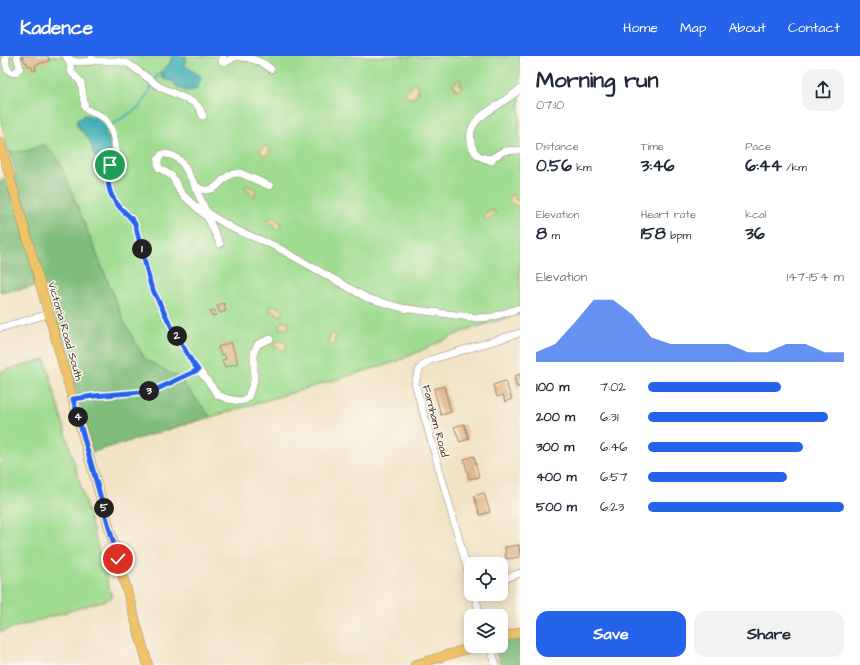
<!DOCTYPE html>
<html lang="en">
<head>
<meta charset="utf-8">
<style>
	body { margin:0; font-family:"Architects Daughter",sans-serif; background:#f2f2f3; color:#1f2937; height:100vh; display:flex; flex-direction:column; font-size:15px; white-space:nowrap }
	* { box-sizing:border-box; margin:0 }
	p { font-size:13px; color:#747a83 }
	.icon { flex:none; width:22px; height:22px; fill:none; stroke:currentColor; stroke-width:2; stroke-linecap:round; stroke-linejoin:round }
	.map { position:relative; flex:1; overflow:hidden }
	.details { display:flex; flex-direction:column; background:#fff; width:340px }
	.details>* { flex:none }
	.controls { position:absolute; left:464px; top:501px; display:grid; gap:8px }
	.controls a { display:grid; place-items:center; width:44px; height:44px; border-radius:8px; background:#fff; box-shadow:0 2px 10px #0003; font-size:20px }
	.pin { position:absolute; display:grid; place-items:center; width:34px; height:34px; color:#fff; margin:-17px; border:2px solid #fff; border-radius:50%; box-shadow:0 1px 4px #0007 }
	.km { position:absolute; width:20px; height:20px; margin:-10px; border-radius:50%; background:#222; color:#fff; font-size:11px; line-height:20px; text-align:center }
	.round { display:grid; place-items:center; flex:none; width:42px; height:42px; border-radius:12px; background:#f2f2f3 }
	.headline { display:flex; align-items:center; justify-content:space-between; height:68px; padding:0 16px }
	h1 { font-size:22px; font-weight:700; line-height:30px }
	.stats { display:grid; grid-template-columns:repeat(3,1fr); gap:6px; height:68px; padding:4px 16px }
	.stats div { display:grid; align-content:center }
	.stats b { font-size:17px; font-weight:700 }
	.stats small { font-size:11px; font-weight:400 }
	.stats p { font-size:11px }
	.chart { height:112px; padding:8px 16px }
	.chart p { display:flex; justify-content:space-between }
	.chart svg { width:100%; height:72px; margin-top:4px; fill:#2563eb; opacity:.7 }
	.primary-button { display:flex; gap:8px; margin-top:auto; padding:8px 16px }
	.primary-button a { flex:1; height:46px; border-radius:12px; background:#2563eb; color:#fff; font-size:16px; font-weight:700; line-height:46px; text-align:center }
	.primary-button a+a { background:#f2f2f3; color:#1f2937 }
	ul { padding:0 16px; list-style:none; font-size:13px }
	li { display:grid; grid-template-columns:64px 48px 1fr; align-items:center; height:30px }
	li i { height:10px; border-radius:5px; background:#2563eb }
	header { display:flex; align-items:center; gap:24px; box-sizing:border-box; height:56px; padding:0 20px; background:#2563eb; color:#fff }
	header strong { font-size:19px }
	nav { display:flex; gap:22px; margin-inline-start:auto; font-size:14px }
	main { display:flex; flex:1; min-height:0 }
	.map>svg:first-child { display:block }
	.green { fill:#9fdc90; stroke:#6d8357 }
	.forest { fill:#7fbc7a; stroke:#5d734c }
	.sand { fill:#eeda9e; stroke:#94825e }
	.water { fill:#39abb2; stroke:#3a6a68 }
	.lines { fill:none; stroke-linecap:round; stroke-linejoin:round }
	.stream { stroke:#39abb2; stroke-width:2 }
	.building { fill:#e1b98b }
	.minor-casing { stroke:#968672; stroke-width:8 }
	.major-casing { stroke:#968672; stroke-width:10 }
	.minor { stroke:#fff; stroke-width:7 }
	.major { stroke:#efc469; stroke-width:9 }
	.route-casing { stroke:#fff; stroke-width:8 }
	.route { stroke:#2563eb; stroke-width:5 }
	.labels { text-anchor:middle; stroke-width:3; stroke-linejoin:round; paint-order:stroke }
	.street-label { font-size:11px; fill:#3b2a1e; stroke:#fbf7ec }
</style>
</head>
<body>
<header>
<strong>Kadence</strong>
<nav><a>Home</a><a>Map</a><a>About</a><a>Contact</a></nav>
</header>
<main>
<div class="map">
<svg width="520" height="609" viewBox="0 0 520 609">
	<rect width="100%" height="100%" fill="#fbf7ec"/>
	<filter id="ink" filterUnits="userSpaceOnUse"><feTurbulence type="fractalNoise" baseFrequency=".025" numOctaves="2"/><feDisplacementMap in="SourceGraphic" scale="8" xChannelSelector="R" yChannelSelector="G"/><feConvolveMatrix kernelMatrix="1 2 1 2 8 2 1 2 1" color-interpolation-filters="sRGB"/></filter>
	<filter id="wash" filterUnits="userSpaceOnUse"><feTurbulence type="fractalNoise" baseFrequency=".012" numOctaves="4" result="noise"/><feDisplacementMap in="SourceGraphic" scale="16" xChannelSelector="R" yChannelSelector="G"/><feGaussianBlur stdDeviation="0.9" result="paint"/><feColorMatrix in="noise" values="0 0 0 0 0 0 0 0 0 0 0 0 0 0 0 0 0 1.4 0 .05"/><feComposite in="paint" operator="in"/></filter>
	<g filter="url(#wash)">
		<rect width="100%" height="100%" fill="#f2e3c6"/>
		<!-- green -->
		<path class="green" d="M0 0H520V258L466 274 398 305 211 361 139 313 52 103 9 96 0 62Z
			M45 303 112 542 0 576V316Z"/>
		<!-- forest -->
		<path class="forest" d="M44 88 59 104 125 268 145 303 179 322 211 361 93 396 46 229 0 236V124L16 119 9 96 27 95Z
			M520 576V609H500L494 590H501V581Z"/>
		<!-- sand -->
		<path class="sand" d="M459 23 461 24 459 28 462 30 459 34H456L453 29Z
			M416 27 418 31 417 34 418 36 416 40 412 42H409L405 39V35L410 33 413 28Z
			M260.5 95a4.5 4.5 0 1 1 9 0a4.5 4.5 0 1 1-9 0Z
			M247 129 249 131H252L255 133V140H252L250 135 246 133 245 130Z
			M510 139H514L515 144H519L520 152 511 147 509 143Z
			M491 155H495V159L491 160 488 164 484 162V159Z
			M270 162H274L281 167 280 172 277 173 275 172 274 168 269 167 268 164Z
			M275 250 281 253 284 256 283 259H279L276 256 270 255V251Z
			M283 265 289 266V272L280 273 279 269Z
			M333 277 336 280 334 285 335 288 333 290 328 287 330 279Z
			M282 285 287 289 284 294H282L279 291 275 292 273 291 276 286Z"/>
		<!-- water -->
		<path class="water" d="M172 0H186L185 10 201 20V23L196 34 185 35 175 29 174 26 166 24 161 21 162 17H159L169 8Z
			M84 59C96 59 102 64 108 73L105 74 106 79 110 80 111 83H108L111 96 106 104 100 105C90 98 94 94 89 84 85 75 75 75 77 63Z"/>
		<g class="lines">
			<!-- stream -->
			<path class="stream" d="M155 24 159 17
				M113 68 141 50 153 28"/>
		</g>
		<g id="blocks">
			<!-- building -->
			<path class="building" d="M21 0H48L49 5 35 9 36 14 33 15 31 10H28L26 6H25L23 1 21 2Z
				M224 247 226 255 220 257 217 249Z
				M214 254 216 259 212 260 210 256Z
				M231 286 238 307 225 311 222 304 226 303 224 298 221 299 218 291Z
				M520 318V330L517 331 514 320Z
				M505 325 512 343 505 346 503 339 497 341 493 329Z
				M444 330 451 356 441 359 434 333Z
				M464 368 469 383 460 386 454 371Z
				M474 400 479 421 469 423 464 403Z
				M484 437 490 456 480 459 474 440Z
				M519 489 520 501 506 503 505 491Z"/>
		</g>
	</g>
	<g filter="url(#ink)">
		<use href="#blocks" fill-opacity="0" stroke="#968672" stroke-width="1"/>
		<g class="lines">
			<!-- minor casing -->
			<g class="minor-casing">
				<path id="minor" d="M6 0C5 7 6 17 15 17L20 12 17 0
					M66 0 69 5 72 17 81 26 85 52C90 57 98 57 104 62 111 69 118 89 115 99 114 103 111 106 110 110 107 117 107 126 110 134 114 149 128 156 135 168L151 230 170 268 192 306 207 324 218 339 228 343 239 345 245 344 248 341 254 325V296L258 288 270 283
					M92 0 93 5H118L129 8 160 31 195 47 200 53 203 60
					M223 0 222 5 223 6C228 6 230 3 235 1 247 0 262 5 271 13
					M67 1C74 8 84 6 93 5
					M484 102 490 103 504 95 520 94
					M492 105C481 102 473 99 471 86 467 67 484 58 498 49 505 44 513 39 520 33
					M194 129 206 155 212 160 234 173 275 190 367 242 402 252 478 262 492 261 520 252
					M220 188 208 162 181 137 172 120 159 112 158 108V104L162 98C191 96 186 136 208 134 218 133 220 125 228 120 231 118 236 117 240 117L270 130
					M0 272 49 258
					M73 343 94 340 153 335 198 314
					M501 524 520 517
					M471 526 415 327 420 312 430 304 520 277
					M474 538 481 560
					M490 590 496 609"/>
			</g>
			<!-- major casing -->
			<g class="major-casing">
				<path id="major" d="M0 86 148 609
					M501 582 520 576
					M415 609 476 590"/>
			</g>
			<!-- minor -->
			<use href="#minor" class="minor"/>
			<!-- major -->
			<use href="#major" class="major"/>
		</g>
	</g>
	<g class="lines" filter="url(#ink)">
		<!-- route casing -->
		<g class="route-casing">
			<path id="route" d="M110 109C106 123 108 138 118 149 123 156 131 160 135 168L151 230 170 268 192 306 198 314 153 335 94 340 73 343 118 503"/>
		</g>
		<!-- route -->
		<use href="#route" class="route"/>
	</g>
	<g class="labels">
		<!-- street labels -->
		<g class="street-label">
			<text transform="translate(66 275) rotate(74)" y="4">Victoria Road South</text>
			<text transform="translate(436 365) rotate(75)" y="4">Farnham Road</text>
		</g>
	</g>
</svg>
<div class="controls">
<a><svg class="icon" aria-label="locate" viewBox="0 0 24 24"><circle cx="12" cy="12" r="6"/><path d="M12 2v4M12 18v4M2 12h4M18 12h4"/></svg></a>
<a><svg class="icon" aria-label="layers" viewBox="0 0 24 24"><path d="M12 4l9 5-9 5-9-5zM3 14l9 5 9-5"/></svg></a>
</div>
<div class="pin" style="left:110px;top:109px;background:#1e9e55"><svg class="icon" aria-label="arrive" viewBox="0 0 24 24"><path d="M6 21V4h12l-3 4 3 4H6"/></svg></div>
<div class="pin" style="left:118px;top:503px;background:#d93025"><svg class="icon" aria-label="check" viewBox="0 0 24 24"><path d="M5 12l5 5 9-10"/></svg></div>
<b class="km" style="left:142px;top:193px">1</b>
<b class="km" style="left:177px;top:280px">2</b>
<b class="km" style="left:149px;top:335px">3</b>
<b class="km" style="left:78px;top:361px">4</b>
<b class="km" style="left:104px;top:452px">5</b>
</div>
<section class="details">
<div class="headline"><div><h1>Morning run</h1><p>07:10</p></div><a class="round"><svg class="icon" aria-label="share" viewBox="0 0 24 24"><path d="M12 15V3M7 8l5-5 5 5M5 13v7h14v-7"/></svg></a></div>
<div class="stats">
<div><p>Distance</p><b>0.56<small> km</small></b></div>
<div><p>Time</p><b>3:46</b></div>
<div><p>Pace</p><b>6:44<small> /km</small></b></div>
</div>
<div class="stats">
<div><p>Elevation</p><b>8<small> m</small></b></div>
<div><p>Heart rate</p><b>158<small> bpm</small></b></div>
<div><p>kcal</p><b>36</b></div>
</div>
<div class="chart"><p><span>Elevation</span>147–154 m</p>
<svg viewBox="0 0 160 44" preserveAspectRatio="none"><path d="M0 44V38L10 33L20 20L30 6L40 6L50 15L60 29L70 33L80 33L90 33L100 33L110 38L120 38L130 33L140 33L150 38L160 38V44z"/></svg>
</div>
<ul>
<li><b>100 m</b>7:02<i style="width:68%"></i></li>
<li><b>200 m</b>6:31<i style="width:92%"></i></li>
<li><b>300 m</b>6:46<i style="width:79%"></i></li>
<li><b>400 m</b>6:57<i style="width:71%"></i></li>
<li><b>500 m</b>6:23<i style="width:100%"></i></li>
</ul>
<div class="primary-button"><a>Save</a><a>Share</a></div>
</section>
</main>
</body>
</html>
